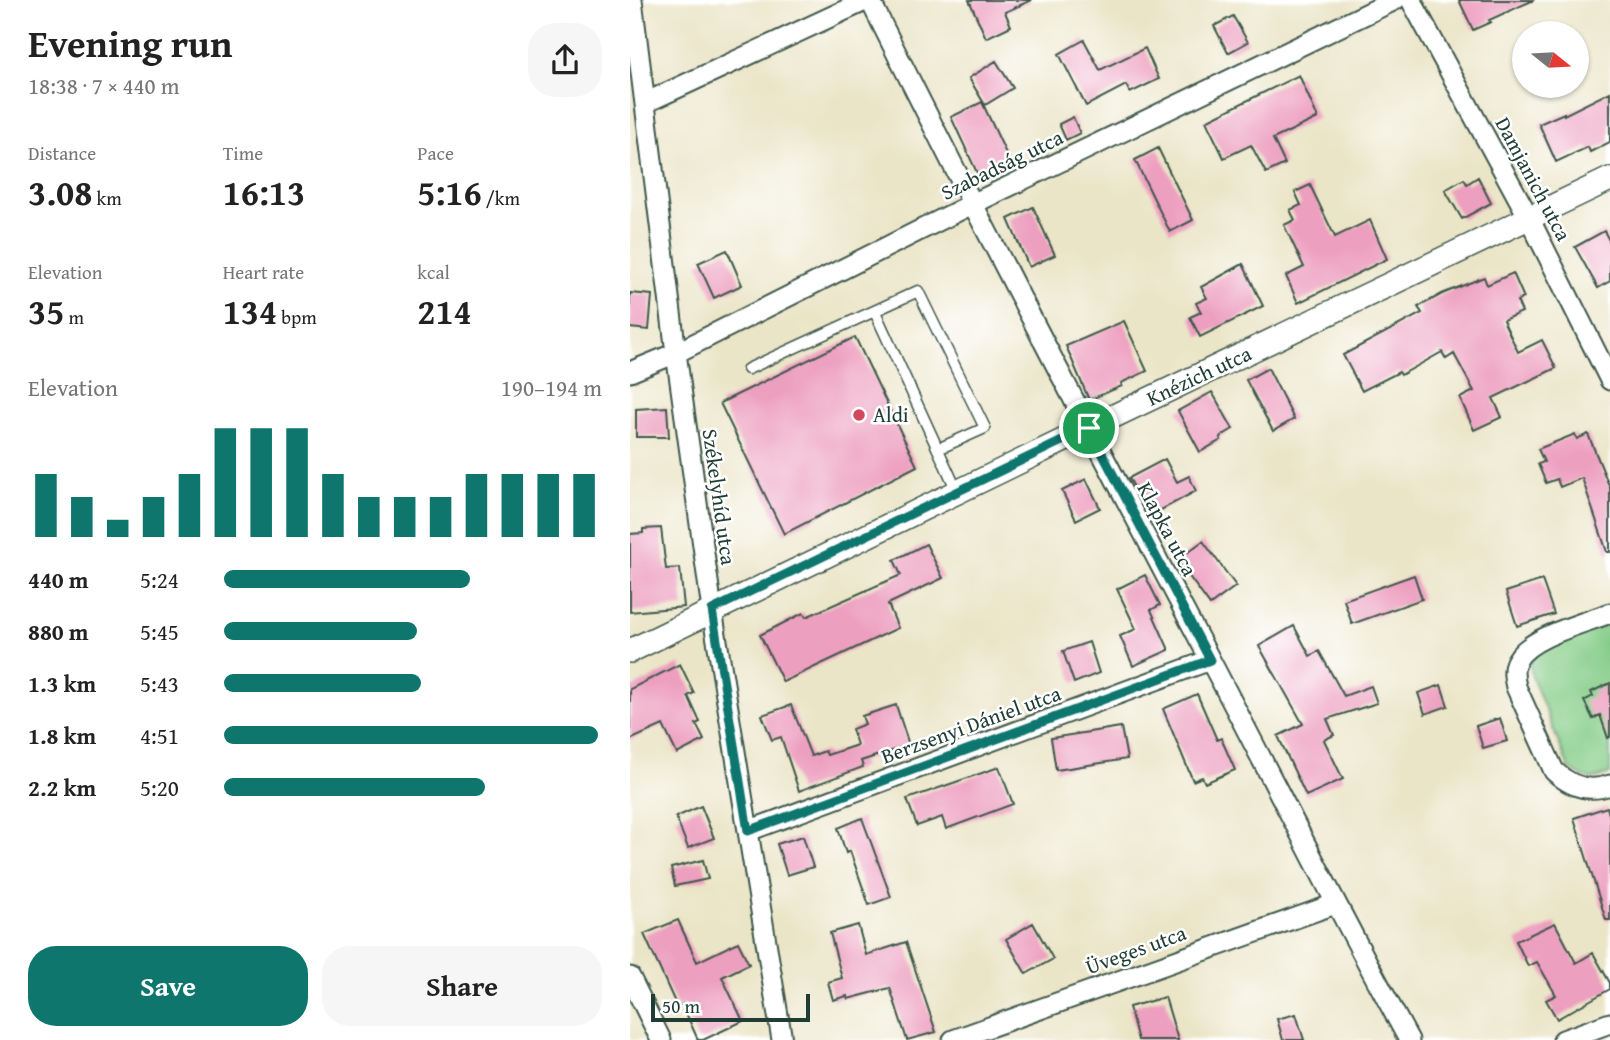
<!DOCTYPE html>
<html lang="en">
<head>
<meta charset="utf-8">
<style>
	body { margin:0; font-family:"Gentium Book Plus",serif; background:#f6f6f6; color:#222; height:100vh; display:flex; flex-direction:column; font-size:26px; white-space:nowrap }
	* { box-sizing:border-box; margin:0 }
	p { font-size:23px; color:#767676 }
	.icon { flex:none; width:38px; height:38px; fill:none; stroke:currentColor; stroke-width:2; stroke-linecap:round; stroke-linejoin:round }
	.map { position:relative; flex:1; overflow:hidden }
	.panel { display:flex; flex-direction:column; background:#fff; width:630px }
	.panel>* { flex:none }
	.needle { width:46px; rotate:108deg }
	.fabs { position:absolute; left:882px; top:21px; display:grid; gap:14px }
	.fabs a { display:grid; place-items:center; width:77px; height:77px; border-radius:50%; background:#fff; box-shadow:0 2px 5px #0004; font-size:35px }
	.scale { position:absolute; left:21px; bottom:18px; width:159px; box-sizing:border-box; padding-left:7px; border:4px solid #1f3d34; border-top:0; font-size:19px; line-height:24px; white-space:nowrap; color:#1f3d34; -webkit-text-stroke:5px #fff; paint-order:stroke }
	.pin { position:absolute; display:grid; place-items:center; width:60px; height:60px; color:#fff; margin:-30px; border:4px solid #fff; border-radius:50%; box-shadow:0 2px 7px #0007 }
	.round { display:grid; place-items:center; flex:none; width:74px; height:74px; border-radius:28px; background:#f6f6f6 }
	.headline { display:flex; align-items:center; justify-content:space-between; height:119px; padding:0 28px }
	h1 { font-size:38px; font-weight:700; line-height:52px }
	.stats { display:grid; grid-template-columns:repeat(3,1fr); gap:10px; height:119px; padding:7px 28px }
	.stats div { display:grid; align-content:center }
	.stats b { font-size:35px; font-weight:700 }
	.stats small { font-size:19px; font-weight:400 }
	.stats p { font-size:19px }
	.chart { height:196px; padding:14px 28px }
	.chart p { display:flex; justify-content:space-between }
	.chart svg { width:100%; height:126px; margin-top:7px; stroke:#0f766e; stroke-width:6 }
	.primary-button { display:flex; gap:14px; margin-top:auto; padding:14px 28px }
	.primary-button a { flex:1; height:80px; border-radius:28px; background:#0f766e; color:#fff; font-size:28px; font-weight:700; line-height:80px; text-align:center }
	.primary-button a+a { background:#f6f6f6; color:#222 }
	ul { padding:0 28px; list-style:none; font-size:23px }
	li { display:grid; grid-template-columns:112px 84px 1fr; align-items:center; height:52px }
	li i { height:18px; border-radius:9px; background:#0f766e }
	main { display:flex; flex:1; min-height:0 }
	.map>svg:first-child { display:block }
	.green { fill:#84cc87; stroke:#52845e; stroke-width:2 }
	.building { fill:#ed9fbf }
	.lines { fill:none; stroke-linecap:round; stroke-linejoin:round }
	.service-casing { stroke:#3e564a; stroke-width:13 }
	.minor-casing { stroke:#3e564a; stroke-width:23 }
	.tertiary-casing { stroke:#3e564a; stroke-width:26 }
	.service { stroke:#fff; stroke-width:10 }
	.minor { stroke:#fff; stroke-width:19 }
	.tertiary { stroke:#fff; stroke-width:23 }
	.route-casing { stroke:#fff; stroke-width:14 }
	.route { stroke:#0f766e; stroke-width:9 }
	.poi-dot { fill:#d1495b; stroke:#fff; stroke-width:2.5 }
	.labels { text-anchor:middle; stroke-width:5; stroke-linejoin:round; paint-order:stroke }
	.street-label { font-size:21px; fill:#1f3d34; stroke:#fff }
	.poi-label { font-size:21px; fill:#1f3d34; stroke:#fff; text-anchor:start }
</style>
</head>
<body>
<main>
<section class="panel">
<div class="headline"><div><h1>Evening run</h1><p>18:38 · 7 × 440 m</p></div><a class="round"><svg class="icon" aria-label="share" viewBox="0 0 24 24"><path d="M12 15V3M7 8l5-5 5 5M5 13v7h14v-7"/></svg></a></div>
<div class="stats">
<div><p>Distance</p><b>3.08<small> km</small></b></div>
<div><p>Time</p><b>16:13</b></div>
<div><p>Pace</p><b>5:16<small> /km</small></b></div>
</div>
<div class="stats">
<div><p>Elevation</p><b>35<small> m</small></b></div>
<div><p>Heart rate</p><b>134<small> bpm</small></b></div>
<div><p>kcal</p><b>214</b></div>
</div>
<div class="chart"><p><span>Elevation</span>190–194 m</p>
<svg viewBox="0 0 160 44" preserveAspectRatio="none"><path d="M5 44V22M15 44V30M25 44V38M35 44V30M45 44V22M55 44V6M65 44V6M75 44V6M85 44V22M95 44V30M105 44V30M115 44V30M125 44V22M135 44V22M145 44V22M155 44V22"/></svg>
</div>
<ul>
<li><b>440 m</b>5:24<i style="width:65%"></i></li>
<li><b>880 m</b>5:45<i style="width:51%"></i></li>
<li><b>1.3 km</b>5:43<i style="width:52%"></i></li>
<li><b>1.8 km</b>4:51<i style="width:99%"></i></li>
<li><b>2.2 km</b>5:20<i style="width:69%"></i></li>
</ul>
<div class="primary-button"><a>Save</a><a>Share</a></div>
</section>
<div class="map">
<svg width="980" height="1040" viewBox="0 0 980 1040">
	<rect width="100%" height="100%" fill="#fff"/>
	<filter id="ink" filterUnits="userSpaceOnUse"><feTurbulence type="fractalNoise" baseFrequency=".0143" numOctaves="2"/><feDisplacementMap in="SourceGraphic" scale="14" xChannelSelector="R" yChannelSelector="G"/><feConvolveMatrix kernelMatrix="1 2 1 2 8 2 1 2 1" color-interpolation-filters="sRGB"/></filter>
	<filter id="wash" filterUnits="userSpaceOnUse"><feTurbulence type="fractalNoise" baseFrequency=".00686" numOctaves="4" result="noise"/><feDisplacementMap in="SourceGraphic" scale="28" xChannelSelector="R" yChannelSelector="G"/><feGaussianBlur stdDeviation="1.57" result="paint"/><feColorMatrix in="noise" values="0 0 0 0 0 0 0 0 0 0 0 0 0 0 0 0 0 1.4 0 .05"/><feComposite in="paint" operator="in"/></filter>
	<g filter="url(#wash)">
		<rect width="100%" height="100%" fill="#ebe5c8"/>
		<!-- green -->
		<path class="green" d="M980 622V774C960 781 957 781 939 768L902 677 900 664 907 652Z"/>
		<g id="blocks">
			<!-- building -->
			<path class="building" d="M339 0H402L375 12 381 26 356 38Z
				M829 0H904L859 20 861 22 843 30Z
				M603 16 618 42 598 53 584 26Z
				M454 40 470 70 515 48 529 79 500 93 496 85 456 106 429 54Z
				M366 61 383 88 355 105 339 78Z
				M669 75 688 118 643 139 655 164 636 173 621 145 594 158 576 121Z
				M980 92V142L960 152 958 147 926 162 909 124 934 113V115Z
				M352 102 380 162 349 177 321 117Z
				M443 117 450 133 436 140 429 124Z
				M528 148 563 220 540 232 505 160Z
				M848 177 861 203 832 219 815 190 834 179 837 184Z
				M680 185 705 237 740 220 757 259 668 303 656 276 674 267 654 225 665 220 660 210 671 205 665 192Z
				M403 207 425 255 399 267 378 219Z
				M974 231 980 242V281L968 288 945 247Z
				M97 250 112 285 84 298 68 263Z
				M613 264 633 306 570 337 560 317 571 312 566 303 577 298 571 287Z
				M883 273 894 298 887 301 892 312 873 320 888 352 912 340 926 368 863 398 872 417 844 430 830 398 844 391 824 354 816 359 812 352 771 375 769 372 732 391 713 355 792 313 788 307 812 294 854 277 857 285Z
				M0 293 22 295 19 330 0 328Z
				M494 321 517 371 491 383 492 386 459 400 436 346Z
				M225 337 287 466 154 534 90 403Z
				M638 368 664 419 643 431 616 380Z
				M582 392 603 429 590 437 591 440 570 452 548 411Z
				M37 407 39 437H6V409Z
				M945 434 947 439 958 434 980 488V552H977L952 478 930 487 927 479 916 483 908 464 914 462 908 449Z
				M535 459 547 482 559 476 566 491 520 516 499 478Z
				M456 479 470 508 446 520 432 491Z
				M31 528 36 569 50 568 54 607 0 612V534L13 533V529Z
				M573 541 606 586 580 605 547 560Z
				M296 544 313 578 258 604 268 628 153 682 130 635 173 613 176 617 271 575 264 560Z
				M515 575 530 605 521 610 539 650 503 666 490 636 506 629 487 589Z
				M784 575 792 599 722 624 714 600Z
				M912 580 924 614 887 626 876 592Z
				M664 626 680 656 689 651 714 696 741 686 747 703 697 719 704 735 694 740 713 779 676 796 648 736 673 724 629 646Z
				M459 642 469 673 444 683 433 651Z
				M50 664 64 693 58 696 70 722 66 724 74 740 47 754 33 725 0 740V689Z
				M980 683V737L978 738 970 715 963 719 954 701 963 696 961 692Z
				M811 685 818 706 795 714 788 693Z
				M567 694 587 740 591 738 605 770 575 783 572 777 563 781 533 709Z
				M161 705 181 756 195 751 197 755 227 745 222 729 235 724 232 716 266 705 279 745 231 761 233 767 169 791 151 737 142 740 132 715Z
				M870 718 877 741 853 748 846 726Z
				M491 727 497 759 426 770 421 738Z
				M369 767 383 804 316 829 312 817 287 826 277 799Z
				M71 806 84 838 58 848 46 817Z
				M977 807 980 818V920H976L944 818Z
				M232 818 261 897 239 905 220 851 216 853 208 828Z
				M173 836 183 867 157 875 147 844Z
				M73 860 78 879 45 886 41 868Z
				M48 920 67 962 108 942 119 964 92 977 113 1021 73 1040H68L52 1004 47 1007 14 934Z
				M403 923 423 959 396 974 376 939Z
				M925 923 946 963 963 953 980 983V989L927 1019 916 1000 926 995 907 962 898 966 886 941Z
				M228 925 236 955 276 942 306 1032 277 1040 260 988 218 999 217 996 203 1000 198 982 212 978 200 933Z
				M535 997 548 1040H508L499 1007Z
				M666 1014 674 1040H653L647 1019Z"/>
		</g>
	</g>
	<g filter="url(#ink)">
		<use href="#blocks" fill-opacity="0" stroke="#3e564a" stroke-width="2"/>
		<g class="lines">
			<!-- service casing -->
			<g class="service-casing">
				<path id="service" d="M245 312 327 491
					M118 369 288 291 355 428 308 449"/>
			</g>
			<!-- minor casing -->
			<g class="minor-casing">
				<path id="minor" d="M2 0 46 353 82 610 152 1040
					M240 0C349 220 463 437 577 654 645 783 709 913 779 1040
					M781 0 899 218 980 380
					M15 103 237 0
					M0 372 46 353 330 210 765 0
					M980 613C955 623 900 636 887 660 882 668 884 678 886 687L924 771C940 786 958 793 980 785
					M118 831 580 660
					M0 977 31 1040
					M323 1040 705 904
					M933 1040 980 1023"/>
			</g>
			<!-- tertiary casing -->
			<g class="tertiary-casing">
				<path id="tertiary" d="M0 651 459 428 980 179"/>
			</g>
			<!-- service -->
			<use href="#service" class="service"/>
			<!-- minor -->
			<use href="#minor" class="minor"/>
			<!-- tertiary -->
			<use href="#tertiary" class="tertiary"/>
		</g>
	</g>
	<g class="lines" filter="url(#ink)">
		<!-- route casing -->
		<g class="route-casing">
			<path id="route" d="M459 428 580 660 118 831 82 610Z"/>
		</g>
		<!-- route -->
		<use href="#route" class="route"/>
	</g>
	<!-- markers -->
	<circle class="poi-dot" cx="229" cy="415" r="7"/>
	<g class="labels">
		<!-- street labels -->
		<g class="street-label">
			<text transform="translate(372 165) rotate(-26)" y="7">Szabadság utca</text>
			<text transform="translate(903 179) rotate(62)" y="7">Damjanich utca</text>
			<text transform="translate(569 376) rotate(-25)" y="7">Knézich utca</text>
			<text transform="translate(89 497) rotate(82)" y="7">Székelyhíd utca</text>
			<text transform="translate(537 529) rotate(62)" y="7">Klapka utca</text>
			<text transform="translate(341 725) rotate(-20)" y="7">Berzsenyi Dániel utca</text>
			<text transform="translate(506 950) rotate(-20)" y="7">Üveges utca</text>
		</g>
		<!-- poi labels -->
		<g class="poi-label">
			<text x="243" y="422">Aldi</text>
		</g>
	</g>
</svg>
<div class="fabs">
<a><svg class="needle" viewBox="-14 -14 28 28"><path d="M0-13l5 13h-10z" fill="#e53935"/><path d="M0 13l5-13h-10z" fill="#767676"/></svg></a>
</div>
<div class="scale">50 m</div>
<div class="pin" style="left:459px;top:428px;background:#1e9e55"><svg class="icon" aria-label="arrive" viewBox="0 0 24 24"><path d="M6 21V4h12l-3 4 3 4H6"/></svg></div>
</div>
</main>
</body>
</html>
